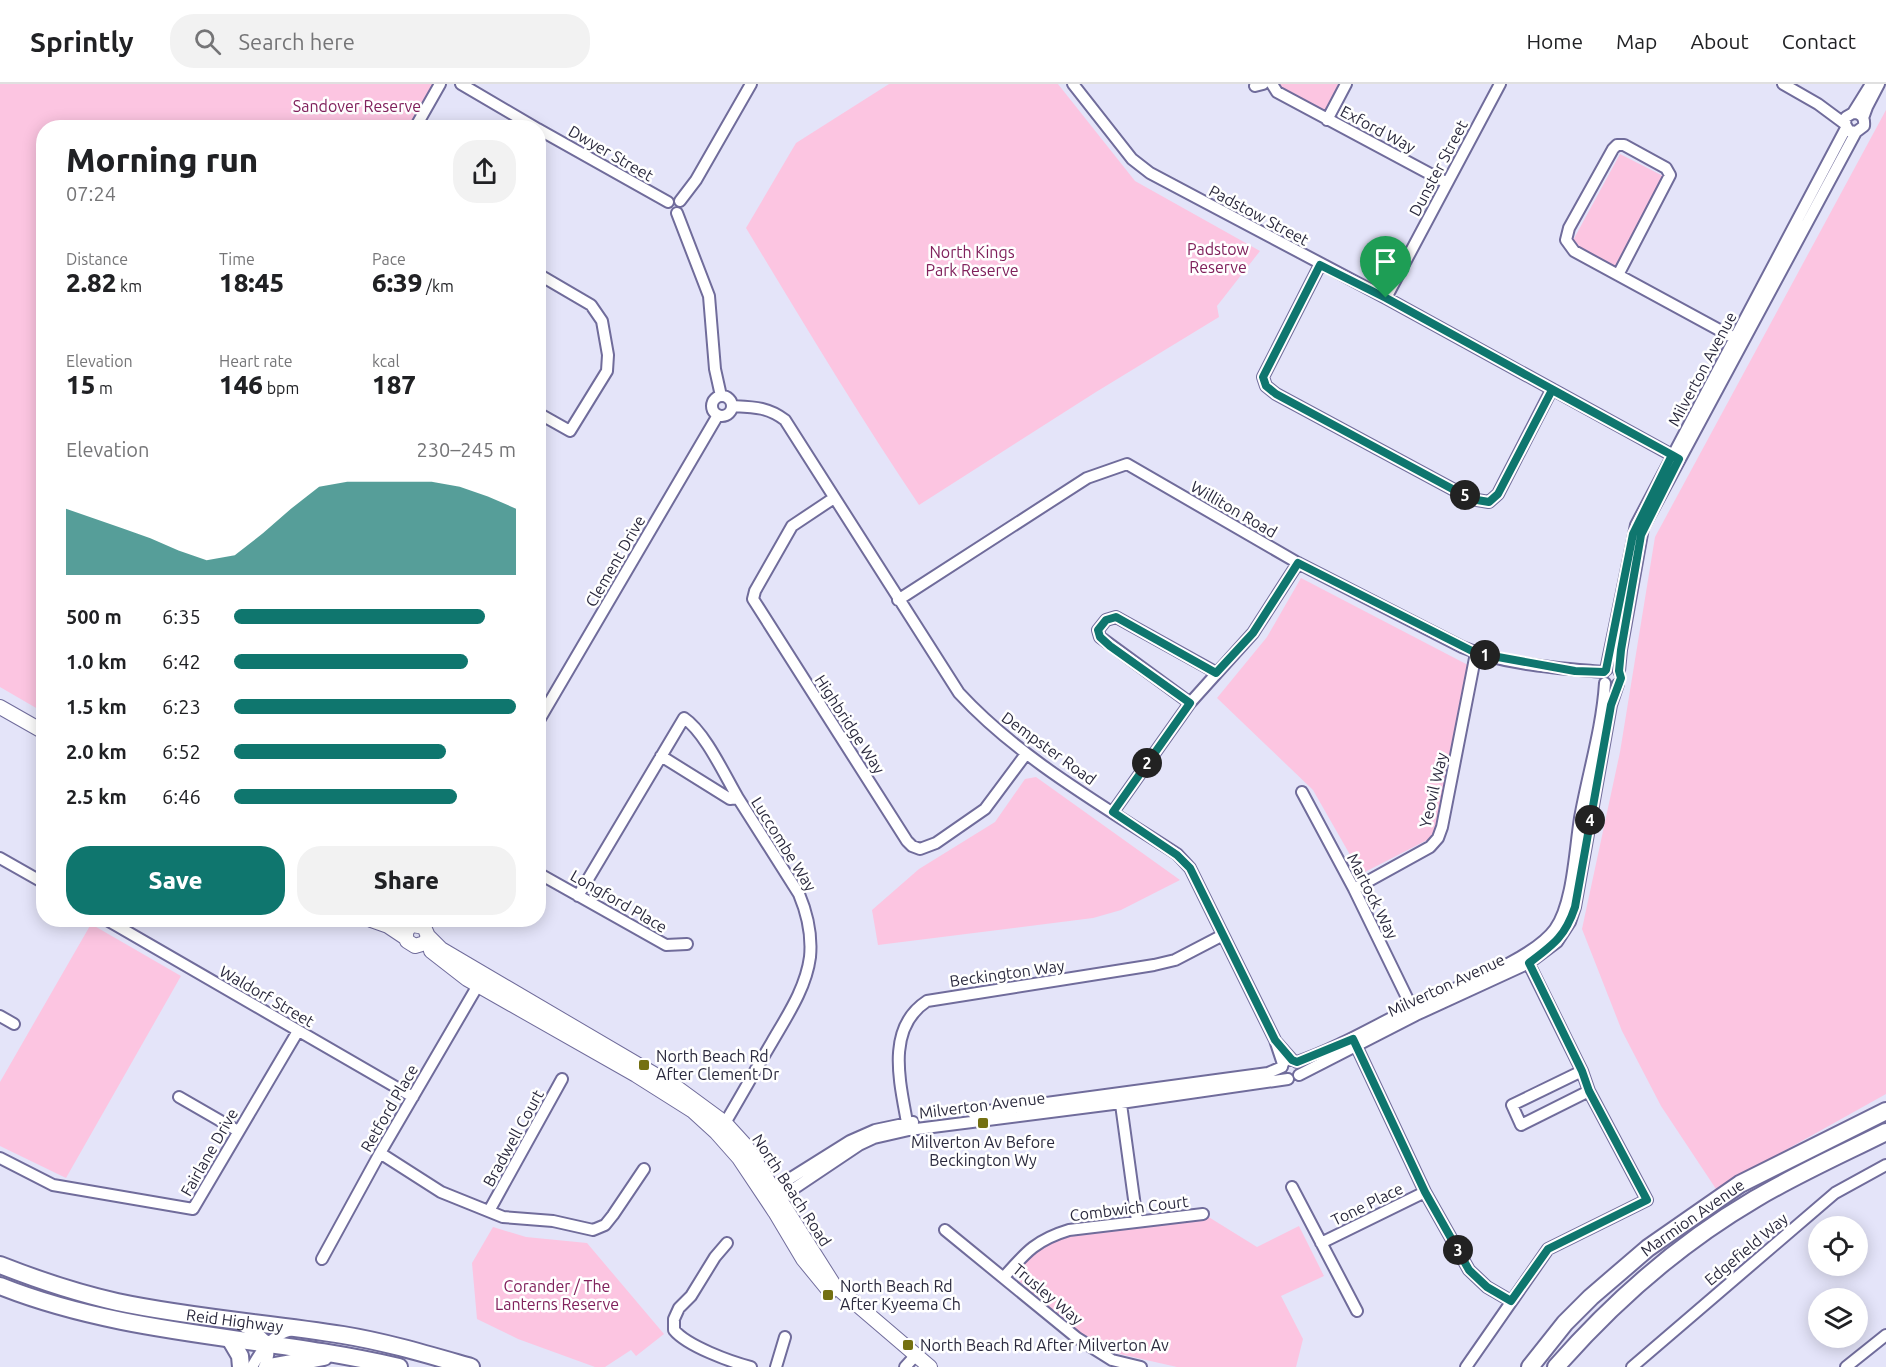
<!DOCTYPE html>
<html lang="en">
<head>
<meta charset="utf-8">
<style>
	body { margin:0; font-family:Ubuntu,sans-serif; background:#f2f2f2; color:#202124; height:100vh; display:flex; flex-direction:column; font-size:22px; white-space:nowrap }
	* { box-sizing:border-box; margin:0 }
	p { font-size:20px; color:#757577 }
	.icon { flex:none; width:33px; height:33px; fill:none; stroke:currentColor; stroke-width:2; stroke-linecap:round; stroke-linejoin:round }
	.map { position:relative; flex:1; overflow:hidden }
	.panel { position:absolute; left:36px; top:36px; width:510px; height:807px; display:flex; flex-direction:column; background:#fff; border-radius:24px; box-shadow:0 3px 15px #0003 }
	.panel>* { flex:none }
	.tools { position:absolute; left:1808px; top:1132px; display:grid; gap:12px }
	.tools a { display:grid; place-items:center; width:60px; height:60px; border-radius:50%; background:#fff; box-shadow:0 3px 15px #0003; font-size:30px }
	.pin { position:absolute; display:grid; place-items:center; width:51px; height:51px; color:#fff; margin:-62px -26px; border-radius:50% 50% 50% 0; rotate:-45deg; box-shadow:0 0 6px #0007 }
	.pin .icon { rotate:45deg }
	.km { position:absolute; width:30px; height:30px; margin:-15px; border-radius:50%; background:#222; color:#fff; font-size:16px; line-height:30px; text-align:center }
	.round { display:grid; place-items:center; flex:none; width:63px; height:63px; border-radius:24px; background:#f2f2f2 }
	.headline { display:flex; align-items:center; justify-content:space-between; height:102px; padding:0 30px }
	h1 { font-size:33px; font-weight:800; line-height:45px }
	.figures { display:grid; grid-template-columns:repeat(3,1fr); gap:9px; height:102px; padding:6px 30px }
	.figures div { display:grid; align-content:center }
	.figures b { font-size:26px; font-weight:800 }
	.figures small { font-size:16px; font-weight:400 }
	.figures p { font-size:16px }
	.chart { height:168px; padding:12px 30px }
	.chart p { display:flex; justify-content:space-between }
	.chart svg { width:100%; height:108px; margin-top:6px; fill:#0f766e; opacity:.7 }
	.button { display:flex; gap:12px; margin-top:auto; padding:12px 30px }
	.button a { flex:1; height:69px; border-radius:24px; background:#0f766e; color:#fff; font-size:24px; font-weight:800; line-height:69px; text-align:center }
	.button a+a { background:#f2f2f2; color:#202124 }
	ul { padding:0 30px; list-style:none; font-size:20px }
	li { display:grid; grid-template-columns:96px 72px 1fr; align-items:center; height:45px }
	li i { height:15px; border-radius:8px; background:#0f766e }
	header { display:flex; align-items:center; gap:36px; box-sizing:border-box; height:84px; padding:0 30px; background:#fff; border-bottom:2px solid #e0e0e0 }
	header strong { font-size:28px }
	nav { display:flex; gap:33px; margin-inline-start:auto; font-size:21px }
	.search { width:420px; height:54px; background:#f2f2f2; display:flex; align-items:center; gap:15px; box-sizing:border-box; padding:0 21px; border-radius:24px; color:#757577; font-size:22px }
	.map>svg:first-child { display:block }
	.green { fill:#fcc5e1 }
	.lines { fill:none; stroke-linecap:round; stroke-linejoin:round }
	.minor-casing { stroke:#706c9b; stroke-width:14 }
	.major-casing { stroke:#706c9b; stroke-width:16 }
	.highway-casing { stroke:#706c9b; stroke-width:20 }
	.minor { stroke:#fff; stroke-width:10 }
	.major { stroke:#fff; stroke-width:14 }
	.highway { stroke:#fff; stroke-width:16 }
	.route-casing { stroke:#fff; stroke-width:12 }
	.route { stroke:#0f766e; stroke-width:8 }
	.poi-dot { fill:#747011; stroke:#fff; stroke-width:2 }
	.labels { text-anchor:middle; stroke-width:5; stroke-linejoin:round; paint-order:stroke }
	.park-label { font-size:16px; fill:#80215c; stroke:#fff }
	.street-label { font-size:16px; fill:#2b2a3e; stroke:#fff }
	.poi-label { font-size:16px; fill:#2b2a3e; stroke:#fff; text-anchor:start }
</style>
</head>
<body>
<header>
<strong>Sprintly</strong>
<div class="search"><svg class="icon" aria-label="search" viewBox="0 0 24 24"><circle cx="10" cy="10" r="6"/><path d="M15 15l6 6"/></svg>Search here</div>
<nav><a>Home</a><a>Map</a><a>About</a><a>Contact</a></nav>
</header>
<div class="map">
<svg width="1886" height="1283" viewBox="0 0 1886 1283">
	<rect width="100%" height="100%" fill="#e4e4f9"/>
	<!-- green -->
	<path class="green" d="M0 0H433L409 43 44 44 43 628 0 603Z
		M889 0H1058L1135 97 1260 167 1217 222 1219 233 1096 308 919 421C858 330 802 237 746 144L796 59Z
		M1274 0H1345L1329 29Z
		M1886 26V1010L1716 1105 1661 1022 1622 947 1582 845 1620 668 1655 453Z
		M1620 70 1667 94 1621 185 1571 160Z
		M1301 494 1468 581 1435 752 1361 790 1313 706 1217 614 1267 553Z
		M1036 693 1180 796 1121 826 1093 834 878 861 872 826 919 785 995 738 1025 695Z
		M91 840 181 892 66 1094 0 1062V998Z
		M1207 1132 1257 1163 1299 1142 1324 1192 1281 1212 1303 1255 1296 1283H1177L1115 1269 1079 1248 1019 1197C1013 1177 1050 1157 1066 1153Z
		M493 1143 526 1153 587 1159 664 1250 636 1272 631 1266 605 1283H595L518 1255 477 1235 472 1179Z"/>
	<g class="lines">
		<!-- minor casing -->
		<g class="minor-casing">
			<path id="minor" d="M461 0 536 44
				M1073 0 1132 75 1150 89 1386 214 1679 375
				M1272 0 1277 8 1447 99
				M1783 0 1818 20 1845 40
				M1255 2 1263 0
				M1853 29 1871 0
				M1863 34 1867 23 1879 0
				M1327 36 1346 0
				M415 44 440 0
				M538 45 668 118
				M680 117 696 96 751 0
				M677 129 709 212 715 285 721 312
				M1320 181 1263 293 1266 302 1276 310 1471 415 1489 418 1498 410 1552 305
				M538 190 591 221 602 237 608 271 607 287 570 347 538 329
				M1618 191 1670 91 1666 84 1624 61H1617L1613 65 1569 144 1566 156 1574 167 1734 254 1739 257
				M1386 214 1500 0
				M712 322a10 10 0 1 1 20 0a10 10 0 1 1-20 0Z
				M733 322C754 323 768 323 785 336L959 609C1020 675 1102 721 1177 770L1190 784 1275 956 1283 980
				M834 414 792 442 755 507 753 515 907 757 912 762 920 765 936 759 985 725 1026 670
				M898 516 1087 394 1127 380 1298 479 1462 563C1504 581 1559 584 1604 588
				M1606 586 1636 441 1846 44
				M1619 587 1621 566 1643 444 1856 48 1864 42C1865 33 1861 29 1853 29L1846 33 1845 40 1849 47 1856 48
				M1190 619 1100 553 1098 546 1106 536 1116 533 1217 589
				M538 638 718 331
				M661 672 730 715 738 714 799 810C807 829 812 852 810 873 806 904 787 932 772 958 756 985 741 1012 725 1039L720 1043
				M1302 708 1354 805 1414 928
				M1113 728 1190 619 1253 549 1298 479
				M0 774 44 799
				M538 789 666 861 687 860
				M1354 805 1430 763 1438 754 1442 743 1476 569
				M578 812 684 634C705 648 725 692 738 714
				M107 836 413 1013
				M0 932 14 940
				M1353 955 1425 1108 1469 1186 1487 1203 1511 1217
				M1277 959 1292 976
				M1297 978C1338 964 1374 942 1413 923 1450 905 1532 877 1555 845 1573 820 1575 765 1580 734 1588 689 1602 645 1605 599
				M1582 987 1512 1021 1521 1041 1589 1007
				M1299 991 1416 931 1529 879 1557 858 1570 838 1575 823 1611 621 1618 600
				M179 1013 238 1047
				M1120 1013 1137 1137
				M973 1029 1268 989 1282 983
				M908 1044C901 1002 884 945 927 917L1154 881 1175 876 1223 851
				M380 1069 441 1108 503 1133 553 1137 593 1146 605 1141 613 1131 644 1085
				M0 1074 53 1101 193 1125 298 947
				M1292 1103 1357 1227
				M767 1109 850 1057 875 1046 913 1038
				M774 1118 859 1061 874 1054 909 1046 1121 1019 1288 995
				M489 1127 562 995
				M945 1146 1077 1254 1112 1276 1141 1283
				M727 1159 715 1173 691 1212 679 1224 674 1235V1246C687 1262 731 1278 751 1283
				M1321 1159 1425 1108
				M322 1175 380 1069 481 896
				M1004 1193C1026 1168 1036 1156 1069 1146L1203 1130
				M244 1243C265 1251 275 1261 264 1283
				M252 1283C262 1265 271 1251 292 1246
				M776 1283 785 1253
				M905 1283 916 1271
				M1466 1283 1548 1165 1647 1116 1589 1007 1582 987 1526 874
				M1632 1283 1835 1109 1886 1081
				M1846 1283 1886 1251"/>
		</g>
		<!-- major casing -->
		<g class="major-casing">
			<path id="major" d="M0 623 44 648
				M371 836 388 842 406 854
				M428 852 425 859 415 862 407 857C405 850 406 844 413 841L424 843 428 852 441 865 676 1003 725 1039 746 1062 834 1201 930 1283
				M431 867 467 895 636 991 693 1027 716 1048 739 1074 775 1128 803 1175 830 1208"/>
		</g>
		<!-- highway casing -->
		<g class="highway-casing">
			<g id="highway">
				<path id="s1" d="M0 1181C38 1196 77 1209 117 1218 192 1234 268 1239 343 1251 386 1258 429 1271 471 1283"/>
				<path d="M0 1202C128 1253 267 1252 399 1283"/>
				<path d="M230 1255 240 1272 241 1283"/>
				<path d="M269 1283 324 1273"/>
				<path id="s2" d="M1530 1283 1565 1239 1591 1213 1648 1164 1740 1100 1886 1027"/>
				<path d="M1556 1283C1613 1218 1680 1159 1755 1115 1797 1090 1842 1070 1886 1048"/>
			</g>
		</g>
		<!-- minor -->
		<use href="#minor" class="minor"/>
		<!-- major -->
		<use href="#major" class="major"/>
		<!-- highway -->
		<use href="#highway" class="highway"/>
	</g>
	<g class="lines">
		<!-- route casing -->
		<g class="route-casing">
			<path id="route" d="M1386 214 1672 371 1633 450 1606 586 1604 588 1575 587 1476 569 1298 479 1253 549 1216 589 1116 533 1106 536 1098 546 1100 553 1110 562 1190 619 1113 728 1177 771 1190 784 1275 956 1292 976 1297 978 1353 955 1425 1108 1469 1186 1487 1203 1511 1217 1548 1165 1647 1116 1589 1007 1582 987 1529 879C1553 861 1565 853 1575 823L1611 621 1621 594 1619 587 1621 566 1641 451 1679 375 1672 371 1552 306 1498 410 1489 418 1471 415 1276 310 1266 302 1263 293 1320 181 1386 214"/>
		</g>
		<!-- route -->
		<use href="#route" class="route"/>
	</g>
	<!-- markers -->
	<g class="poi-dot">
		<rect x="638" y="975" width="12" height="12" rx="3"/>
		<rect x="977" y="1033" width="12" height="12" rx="3"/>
		<rect x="822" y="1205" width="12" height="12" rx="3"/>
		<rect x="902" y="1255" width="12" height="12" rx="3"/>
	</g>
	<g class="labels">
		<!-- park labels -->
		<g class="park-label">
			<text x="357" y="28">Sandover Reserve</text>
			<text x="1218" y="171">Padstow<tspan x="1218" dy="18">Reserve</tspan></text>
			<text x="972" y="174">North Kings<tspan x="972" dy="18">Park Reserve</tspan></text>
			<text x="557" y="1208">Corander / The<tspan x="557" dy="18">Lanterns Reserve</tspan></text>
		</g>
		<!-- street labels -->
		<g class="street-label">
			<text transform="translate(1378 45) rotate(28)" y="6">Exford Way</text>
			<text transform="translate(611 69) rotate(30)" y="6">Dwyer Street</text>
			<text transform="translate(1438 84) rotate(-62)" y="6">Dunster Street</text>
			<text transform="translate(1259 131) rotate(28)" y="6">Padstow Street</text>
			<text transform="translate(1702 285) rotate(-62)" y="6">Milverton Avenue</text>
			<text transform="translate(1234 425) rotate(30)" y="6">Williton Road</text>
			<text transform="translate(615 477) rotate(-60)" y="6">Clement Drive</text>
			<text transform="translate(850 640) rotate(57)" y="6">Highbridge Way</text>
			<text transform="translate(1049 664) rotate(36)" y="6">Dempster Road</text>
			<text transform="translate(1433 706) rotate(-77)" y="6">Yeovil Way</text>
			<text transform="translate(784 760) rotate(58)" y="6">Luccombe Way</text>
			<text transform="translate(1373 812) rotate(63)" y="6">Martock Way</text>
			<text transform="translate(619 817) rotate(30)" y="6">Longford Place</text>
			<text transform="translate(1007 889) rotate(-8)" y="6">Beckington Way</text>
			<text transform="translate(1446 901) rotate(-25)" y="6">Milverton Avenue</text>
			<text transform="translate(267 912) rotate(30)" y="6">Waldorf Street</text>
			<text transform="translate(982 1021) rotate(-7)" y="6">Milverton Avenue</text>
			<text transform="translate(389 1024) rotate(-60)" y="6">Retford Place</text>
			<text transform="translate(513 1054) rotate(-61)" y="6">Bradwell Court</text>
			<text transform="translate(209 1068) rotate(-60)" y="6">Fairlane Drive</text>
			<text transform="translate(792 1106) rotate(57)" y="6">North Beach Road</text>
			<text transform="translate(1367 1120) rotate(-26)" y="6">Tone Place</text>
			<text transform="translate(1129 1124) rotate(-7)" y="6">Combwich Court</text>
			<text dy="6" stroke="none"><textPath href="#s2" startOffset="222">Marmion Avenue</textPath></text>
			<text transform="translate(1746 1165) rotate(-40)" y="6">Edgefield Way</text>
			<text transform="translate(1048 1210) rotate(40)" y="6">Trusley Way</text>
			<text dy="6" stroke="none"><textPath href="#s1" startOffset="242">Reid Highway</textPath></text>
		</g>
		<!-- poi labels -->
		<g class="poi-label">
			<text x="656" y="978">North Beach Rd<tspan x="656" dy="18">After Clement Dr</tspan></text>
			<text x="983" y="1064" text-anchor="middle">Milverton Av Before<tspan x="983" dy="18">Beckington Wy</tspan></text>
			<text x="840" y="1208">North Beach Rd<tspan x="840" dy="18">After Kyeema Ch</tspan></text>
			<text x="920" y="1267">North Beach Rd After Milverton Av</text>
		</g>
	</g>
</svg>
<div class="tools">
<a><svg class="icon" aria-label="locate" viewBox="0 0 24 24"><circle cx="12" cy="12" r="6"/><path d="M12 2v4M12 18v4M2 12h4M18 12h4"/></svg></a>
<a><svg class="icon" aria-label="layers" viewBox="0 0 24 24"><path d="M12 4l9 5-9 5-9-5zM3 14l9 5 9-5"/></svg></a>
</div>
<div class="pin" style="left:1386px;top:214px;background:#1e9e55"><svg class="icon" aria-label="arrive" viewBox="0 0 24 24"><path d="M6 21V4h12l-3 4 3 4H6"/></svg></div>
<b class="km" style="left:1485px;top:571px">1</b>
<b class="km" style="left:1147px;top:679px">2</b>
<b class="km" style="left:1458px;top:1166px">3</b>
<b class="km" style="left:1590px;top:736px">4</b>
<b class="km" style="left:1465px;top:411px">5</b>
<section class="panel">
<div class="headline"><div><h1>Morning run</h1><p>07:24</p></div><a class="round"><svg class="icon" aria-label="share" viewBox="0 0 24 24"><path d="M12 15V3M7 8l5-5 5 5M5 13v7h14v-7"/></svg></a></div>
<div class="figures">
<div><p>Distance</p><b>2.82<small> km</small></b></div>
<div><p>Time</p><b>18:45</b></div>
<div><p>Pace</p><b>6:39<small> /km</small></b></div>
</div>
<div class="figures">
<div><p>Elevation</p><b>15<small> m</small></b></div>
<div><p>Heart rate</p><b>146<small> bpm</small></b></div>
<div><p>kcal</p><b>187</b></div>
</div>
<div class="chart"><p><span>Elevation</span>230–245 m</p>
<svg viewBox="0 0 160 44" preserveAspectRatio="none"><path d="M0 44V17L10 21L20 25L30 29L40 34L50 38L60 36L70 27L80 17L90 8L100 6L110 6L120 6L130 6L140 8L150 12L160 17V44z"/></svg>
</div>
<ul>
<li><b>500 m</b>6:35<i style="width:89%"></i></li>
<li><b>1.0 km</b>6:42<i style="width:83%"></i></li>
<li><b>1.5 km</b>6:23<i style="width:100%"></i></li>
<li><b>2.0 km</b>6:52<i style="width:75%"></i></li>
<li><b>2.5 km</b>6:46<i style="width:79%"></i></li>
</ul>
<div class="button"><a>Save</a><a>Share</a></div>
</section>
</div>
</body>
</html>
